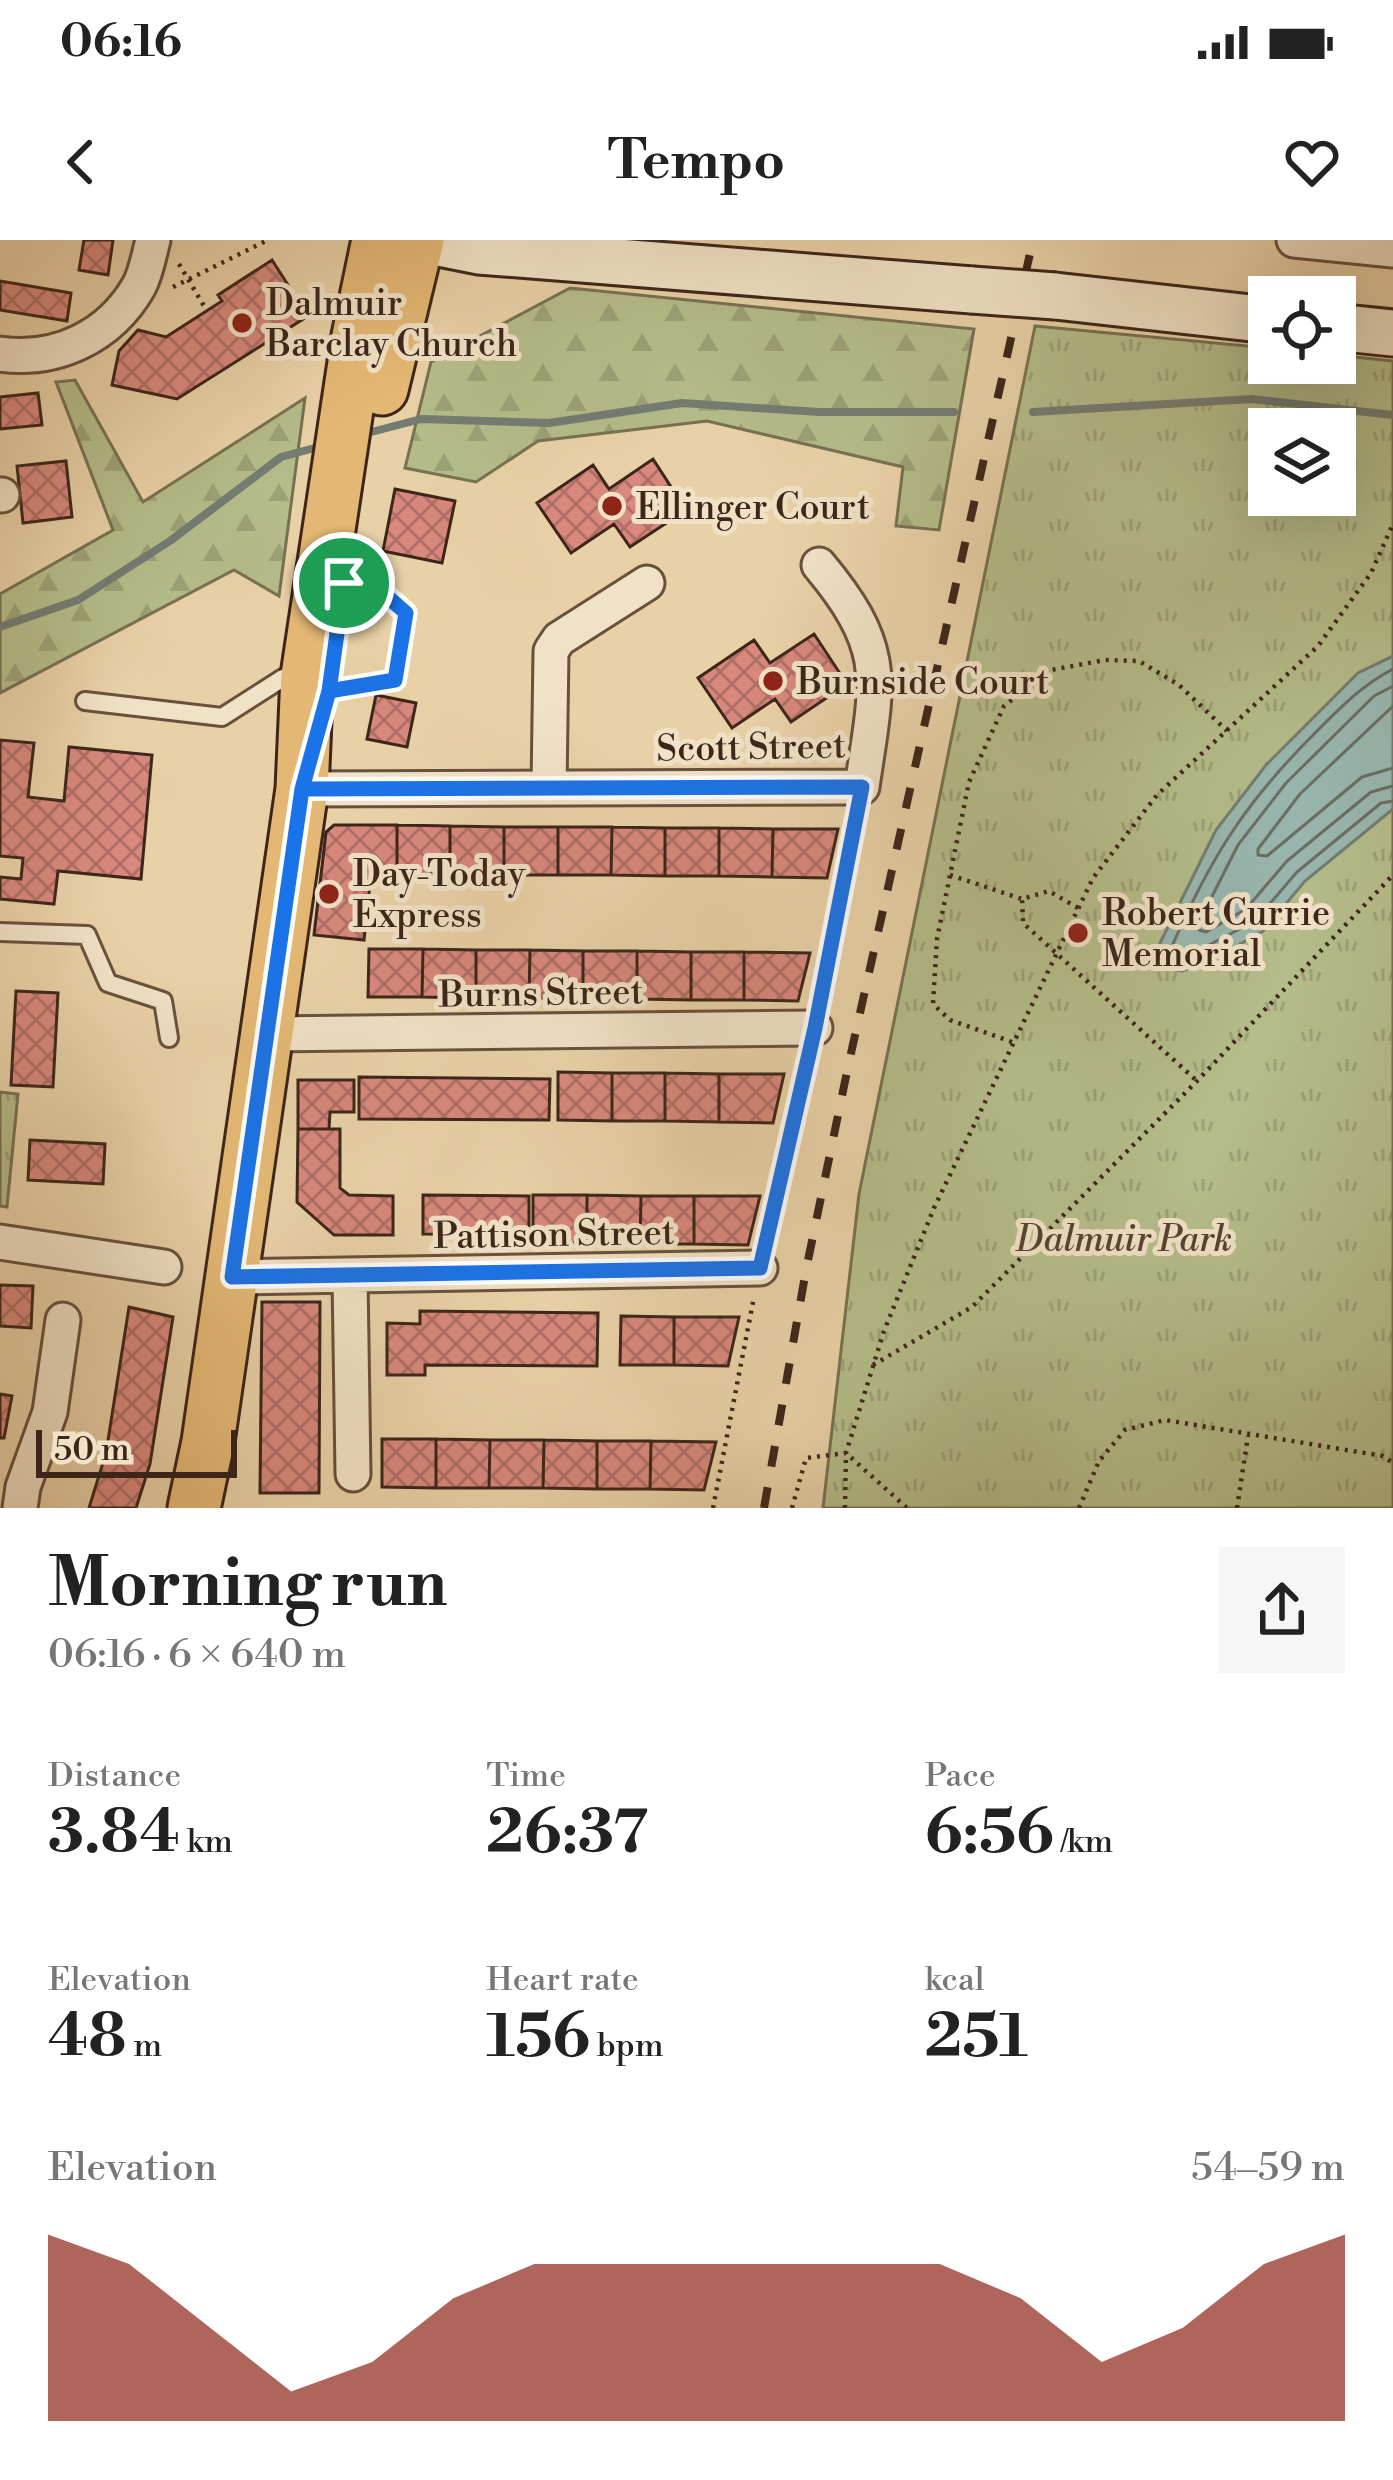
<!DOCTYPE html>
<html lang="en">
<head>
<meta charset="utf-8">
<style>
	body { margin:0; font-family:"Libre Bodoni",serif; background:#f6f6f6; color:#222; height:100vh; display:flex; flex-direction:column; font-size:45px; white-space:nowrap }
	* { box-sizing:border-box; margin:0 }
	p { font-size:39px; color:#767676 }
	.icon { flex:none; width:66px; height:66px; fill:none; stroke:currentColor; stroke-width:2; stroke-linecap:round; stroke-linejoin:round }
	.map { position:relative; height:1268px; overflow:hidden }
	.sheet { display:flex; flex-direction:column; background:#fff; flex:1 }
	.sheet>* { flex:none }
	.tools { position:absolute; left:1248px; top:36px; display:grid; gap:24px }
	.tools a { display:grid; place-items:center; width:108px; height:108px; border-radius:0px; background:#fff; box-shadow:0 12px 48px #0002; font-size:60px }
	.scale { position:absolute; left:36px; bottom:30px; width:201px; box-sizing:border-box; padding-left:12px; border:6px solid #3d2619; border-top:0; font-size:33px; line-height:42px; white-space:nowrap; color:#3d2619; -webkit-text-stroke:9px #f1e1c6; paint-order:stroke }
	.pin { position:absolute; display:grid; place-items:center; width:102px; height:102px; color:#fff; margin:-51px; border:6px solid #fff; border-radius:50%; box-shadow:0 3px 12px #0007 }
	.round { display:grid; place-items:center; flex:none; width:126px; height:126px; border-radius:0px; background:#f6f6f6 }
	.summary { display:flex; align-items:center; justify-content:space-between; height:204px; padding:0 48px }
	h1 { font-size:66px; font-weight:800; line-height:90px }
	.figures { display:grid; grid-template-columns:repeat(3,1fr); gap:18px; height:204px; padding:12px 48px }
	.figures div { display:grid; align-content:center }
	.figures b { font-size:60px; font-weight:800 }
	.figures small { font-size:33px; font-weight:400 }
	.figures p { font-size:33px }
	.chart { height:336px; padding:24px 48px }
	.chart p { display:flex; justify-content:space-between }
	.chart svg { width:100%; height:216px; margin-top:12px; fill:#8f2418; opacity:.7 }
	.status { display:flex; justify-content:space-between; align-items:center; height:84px; padding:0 60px; background:#fff; direction:ltr }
	.status svg { height:33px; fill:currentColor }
	header { display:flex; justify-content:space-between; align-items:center; height:156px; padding:0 48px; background:#fff; font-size:54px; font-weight:800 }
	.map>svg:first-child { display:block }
	.forest { fill:url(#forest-firs); stroke:#787151; stroke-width:3 }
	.park { fill:url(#park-tufts); stroke:#787151; stroke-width:3; fill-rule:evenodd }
	.water { fill:#98b6ae; stroke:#747c72; stroke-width:3 }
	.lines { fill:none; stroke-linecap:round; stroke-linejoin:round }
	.shore { stroke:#6a6e64; stroke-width:3 }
	.stream { stroke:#747c72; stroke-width:8 }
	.building { fill:url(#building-cross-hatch); stroke:#3d2619; stroke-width:3 }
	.lane-casing { stroke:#68513c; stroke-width:22 }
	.street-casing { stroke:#68513c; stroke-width:39 }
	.secondary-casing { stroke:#3d2619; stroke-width:51 }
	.primary-casing { stroke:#3d2619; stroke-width:57 }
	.path { stroke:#3d2619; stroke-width:4.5; stroke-dasharray:3 6; stroke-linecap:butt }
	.lane { stroke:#f1e1c6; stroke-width:16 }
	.street { stroke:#f1e1c6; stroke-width:33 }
	.secondary { stroke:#f1e1c6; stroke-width:45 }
	.primary { stroke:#e4b874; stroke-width:51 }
	.rail { stroke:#3d2619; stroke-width:8; stroke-dasharray:21 21; stroke-linecap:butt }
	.secondary-bridge-casing { stroke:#3d2619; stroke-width:51; stroke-linecap:butt }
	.secondary-bridge { stroke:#f1e1c6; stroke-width:45 }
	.route-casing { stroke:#fff; stroke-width:24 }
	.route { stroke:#1a73e8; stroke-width:15 }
	.poi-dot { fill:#8f2418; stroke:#f1e1c6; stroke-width:4.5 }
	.labels { text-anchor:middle; stroke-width:10; stroke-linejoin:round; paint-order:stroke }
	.poi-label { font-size:36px; fill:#3d2619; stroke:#f1e1c6; text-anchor:start }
	.street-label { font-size:36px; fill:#3d2619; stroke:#f1e1c6 }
	.park-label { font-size:36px; font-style:italic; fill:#55442f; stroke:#f1e1c6 }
</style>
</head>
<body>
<div class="status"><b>06:16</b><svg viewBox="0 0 49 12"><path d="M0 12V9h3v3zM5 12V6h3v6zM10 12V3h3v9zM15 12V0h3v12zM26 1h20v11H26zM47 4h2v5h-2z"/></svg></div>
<header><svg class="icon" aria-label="back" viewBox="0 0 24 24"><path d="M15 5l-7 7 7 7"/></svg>Tempo<svg class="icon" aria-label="heart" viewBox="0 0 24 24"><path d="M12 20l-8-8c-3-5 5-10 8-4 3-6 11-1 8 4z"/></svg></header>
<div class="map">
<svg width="1393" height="1268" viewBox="0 0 1393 1268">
	<defs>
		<pattern id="forest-firs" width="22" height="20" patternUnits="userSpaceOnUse" patternTransform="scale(3)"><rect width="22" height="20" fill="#b4bc89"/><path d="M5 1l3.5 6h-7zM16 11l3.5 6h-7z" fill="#9ca176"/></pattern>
		<pattern id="park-tufts" width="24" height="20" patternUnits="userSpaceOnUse" patternTransform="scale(3)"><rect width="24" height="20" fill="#b4bc89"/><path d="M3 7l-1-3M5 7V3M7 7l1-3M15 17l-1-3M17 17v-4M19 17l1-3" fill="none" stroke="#9ca176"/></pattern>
		<pattern id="building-cross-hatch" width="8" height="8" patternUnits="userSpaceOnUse" patternTransform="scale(3)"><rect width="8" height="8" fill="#d8887d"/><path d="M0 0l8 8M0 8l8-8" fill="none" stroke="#b06f66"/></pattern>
	</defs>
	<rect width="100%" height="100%" fill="#e9d1a7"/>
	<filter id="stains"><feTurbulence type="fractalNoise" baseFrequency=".00167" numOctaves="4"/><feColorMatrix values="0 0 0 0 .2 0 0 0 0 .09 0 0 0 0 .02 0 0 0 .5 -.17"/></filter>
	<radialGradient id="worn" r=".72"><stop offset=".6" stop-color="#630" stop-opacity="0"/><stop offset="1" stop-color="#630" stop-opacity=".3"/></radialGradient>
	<!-- forest -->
	<path class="forest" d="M570 48 974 89 939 290 896 286 903 227 707 181 538 201 476 242 405 228 431 122Z
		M75 140 143 262 305 158 279 356 234 330 0 453V354L113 290 56 142Z"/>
	<!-- park -->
	<path class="park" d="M1035 86 1269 108V123H1335V115L1393 121V1268H823L859 954ZM1269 189H1335V255H1269Z
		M0 852 18 854 7 967 0 966Z"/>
	<!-- water -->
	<path class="water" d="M1393 416V569L1305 641 1263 691 1212 720 1182 731 1162 727 1160 703 1216 590 1266 525 1358 433Z"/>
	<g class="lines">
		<!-- shore -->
		<path class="shore" d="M1393 429C1364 444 1344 464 1320 488 1249 558 1213 612 1173 704L1174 716 1182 719 1255 681 1297 632 1381 563 1393 561
			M1393 446 1374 456 1286 543 1238 605 1198 684 1199 690 1206 692 1246 669 1287 621 1371 552 1393 546
			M1393 466 1300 554 1258 609V615L1267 616 1362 537 1393 528"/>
		<!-- stream -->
		<path class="stream" d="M1033 172 1252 159 1393 175
			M360 195 421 179 549 183 682 163 819 172H954
			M0 387 78 360 170 301 281 217 322 206"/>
	</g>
	<!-- building -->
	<path class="building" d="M84 0H113L108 35 79 30Z
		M272 20 308 76 177 159 112 145 119 111 138 90 166 97 222 61 218 55Z
		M0 41 71 53 67 81 0 70Z
		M38 153 42 185 0 189V157Z
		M653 219 686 270 630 307 614 284 571 313 537 263 593 225 609 249Z
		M66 221 72 277 23 283 17 226Z
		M395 249 455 261 442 323 383 311Z
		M814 394 847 444 791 482 775 459 732 488 698 438 754 400 770 423Z
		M376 455 416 463 407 507 367 499Z
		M0 500 34 503 28 557 64 561 69 507 152 515 141 639 58 631 54 664 0 659V637L21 639 23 618 0 616Z
		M334 585H397V634H371L364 700 314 695 326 592Z
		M397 585 450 586V634H397Z
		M450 586 504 587V635L450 634Z
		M504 587H558V635H504Z
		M558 587H612L611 635H558Z
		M612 587 665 588V636L611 635Z
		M665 588H719V636H665Z
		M719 588 773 589 772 637 719 636Z
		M773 589H838L827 638 772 637Z
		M369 709H423L422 757H368Z
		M423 709 476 710V758L422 757Z
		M476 710H530L529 758H476Z
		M530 710 583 711V759L529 758Z
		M583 711H637V759H583Z
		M637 711 691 712V760L637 759Z
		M691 712H744V760H691Z
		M744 712 810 713 798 761 744 760Z
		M16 751 58 753 53 847 11 845Z
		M558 832 612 833V881L558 880Z
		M612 833H665V881H612Z
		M665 833 719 834V882L665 881Z
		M719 834H784L773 883 719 882Z
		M359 837 550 839 549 880 359 879Z
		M298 840H354V872H330L329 889H298Z
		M298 889H340V948L349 955 393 956V995H334L297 962Z
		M30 900 105 904 103 944 28 940Z
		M423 955 529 956V995L423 994Z
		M533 955H587V1003H533Z
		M587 955 641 956 640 1004 587 1003Z
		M641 956H694V1004H640Z
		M694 956H760L748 1005 694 1004Z
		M0 1045 33 1046 31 1088 0 1086Z
		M262 1062H320L319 1253H260Z
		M129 1067 173 1077 150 1224 136 1268H89L106 1213Z
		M420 1071 598 1073 597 1126 425 1125V1135H387V1083L420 1084Z
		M621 1076 674 1077V1125H620Z
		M674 1077H739L728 1126 674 1125Z
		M0 1154 12 1156 4 1198H0Z
		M382 1199H436V1248L382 1247Z
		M436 1199 490 1200 489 1248H436Z
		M490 1200H544L543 1248H489Z
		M544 1200 597 1201V1249L543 1248Z
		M597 1201H651L650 1249H597Z
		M651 1201 716 1202 704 1250 650 1249Z"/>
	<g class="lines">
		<!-- lane casing -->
		<g class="lane-casing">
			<path id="lane" d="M329 451 395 440 407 373 380 349 344 343
				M85 461 222 477 283 438 300 436
				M0 692 87 695 108 743 163 761 169 798"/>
		</g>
		<!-- street casing -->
		<g class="street-casing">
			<path id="street" d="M1294 0 1393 10
				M0 114C56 122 110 97 139 46 146 33 149 15 153 0
				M0 255H2
				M549 548 551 411 559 399 647 343
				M302 549 862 547C877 443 891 411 819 325
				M268 794 815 788
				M0 1002 164 1027
				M232 1037 760 1028
				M350 1037 353 1234
				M20 1268 23 1247 50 1172 63 1080"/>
		</g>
		<!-- secondary casing -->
		<g class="secondary-casing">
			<path id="secondary" d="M424 0 479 11 972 50
				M1055 56 1269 80
				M1335 87 1393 93"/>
		</g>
		<!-- primary casing -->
		<g class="primary-casing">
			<path id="primary" d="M382 149 418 0
				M194 1268 208 1202 302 549 307 436 358 96 378 0"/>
		</g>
		<!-- path -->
		<path class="path" d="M179 24 207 71
			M173 47 268 0
			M950 635 1022 659
			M1078 668 1049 651 1022 659 1023 683 1197 841
			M821 759 857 576
			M1012 802 950 780 933 764 937 699 969 542 1004 466 1051 430 1105 420 1139 421 1179 445 1227 491
			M767 999 808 817
			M873 1125 972 1067 1197 841 1393 635
			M713 1268 754 1057
			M792 1268 806 1218 846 1213 907 1268
			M845 1268 846 1213 884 1091 934 968 1093 638 1157 555 1318 406 1371 333 1393 284
			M1079 1268 1099 1221 1125 1190 1165 1180 1383 1216 1393 1223
			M1237 1268 1248 1196"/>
		<!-- lane -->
		<use href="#lane" class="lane"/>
		<!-- street -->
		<use href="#street" class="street"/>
		<!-- secondary -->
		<use href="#secondary" class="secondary"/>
		<!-- primary -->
		<use href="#primary" class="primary"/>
		<!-- rail -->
		<path class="rail" d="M764 1268 806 1030 849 822 1033 0"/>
		<!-- secondary-bridge casing -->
		<g class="secondary-bridge-casing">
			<path id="secondary-bridge" d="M972 50 1055 56"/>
		</g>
		<!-- secondary-bridge -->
		<use href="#secondary-bridge" class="secondary-bridge"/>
	</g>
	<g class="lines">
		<!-- route casing -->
		<g class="route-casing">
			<path id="route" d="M344 343 329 451 302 549 232 1037 760 1028 815 788 862 547 302 549 329 451 395 440 406 373 380 350 344 343"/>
		</g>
		<!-- route -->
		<use href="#route" class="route"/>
	</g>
	<!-- markers -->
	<g class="poi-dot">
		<circle cx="242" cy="83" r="12"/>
		<circle cx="612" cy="266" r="12"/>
		<circle cx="773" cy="441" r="12"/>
		<circle cx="329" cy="654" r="12"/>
		<circle cx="1078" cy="693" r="12"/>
	</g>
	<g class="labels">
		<!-- poi labels -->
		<g class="poi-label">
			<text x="266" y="75">Dalmuir<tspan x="266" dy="41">Barclay Church</tspan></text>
			<text x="636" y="279">Ellinger Court</text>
			<text x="797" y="454">Burnside Court</text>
			<text x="353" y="646">Day-Today<tspan x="353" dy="41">Express</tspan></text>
			<text x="1102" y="685">Robert Currie<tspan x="1102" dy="41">Memorial</tspan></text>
		</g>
		<!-- street labels -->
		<g class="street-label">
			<text transform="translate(751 506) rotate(-1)" y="13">Scott Street</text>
			<text transform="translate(541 752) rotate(-1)" y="13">Burns Street</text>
			<text transform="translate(554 993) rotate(-1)" y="13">Pattison Street</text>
		</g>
		<!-- park labels -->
		<g class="park-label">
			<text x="1124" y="1011">Dalmuir Park</text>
		</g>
	</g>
	<rect width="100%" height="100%" filter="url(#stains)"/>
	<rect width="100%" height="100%" fill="url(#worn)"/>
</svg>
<div class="tools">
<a><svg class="icon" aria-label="locate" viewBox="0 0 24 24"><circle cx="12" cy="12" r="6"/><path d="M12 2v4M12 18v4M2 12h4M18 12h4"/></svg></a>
<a><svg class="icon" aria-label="layers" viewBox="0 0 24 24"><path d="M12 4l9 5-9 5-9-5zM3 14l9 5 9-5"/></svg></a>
</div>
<div class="scale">50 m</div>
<div class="pin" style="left:344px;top:343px;background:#1e9e55"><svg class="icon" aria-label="arrive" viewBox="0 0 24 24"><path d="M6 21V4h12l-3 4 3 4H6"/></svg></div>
</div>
<section class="sheet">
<div class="summary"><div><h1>Morning run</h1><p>06:16 · 6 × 640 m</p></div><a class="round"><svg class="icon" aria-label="share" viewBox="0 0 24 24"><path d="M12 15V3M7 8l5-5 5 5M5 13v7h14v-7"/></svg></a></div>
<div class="figures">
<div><p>Distance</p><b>3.84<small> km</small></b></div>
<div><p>Time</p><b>26:37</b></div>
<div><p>Pace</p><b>6:56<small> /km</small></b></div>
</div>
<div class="figures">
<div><p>Elevation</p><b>48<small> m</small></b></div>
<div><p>Heart rate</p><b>156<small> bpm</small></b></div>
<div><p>kcal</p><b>251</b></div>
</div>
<div class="chart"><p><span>Elevation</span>54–59 m</p>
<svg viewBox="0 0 160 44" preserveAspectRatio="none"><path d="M0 44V6L10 12L20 25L30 38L40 32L50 19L60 12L70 12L80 12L90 12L100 12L110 12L120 19L130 32L140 25L150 12L160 6V44z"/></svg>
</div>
</section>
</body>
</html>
